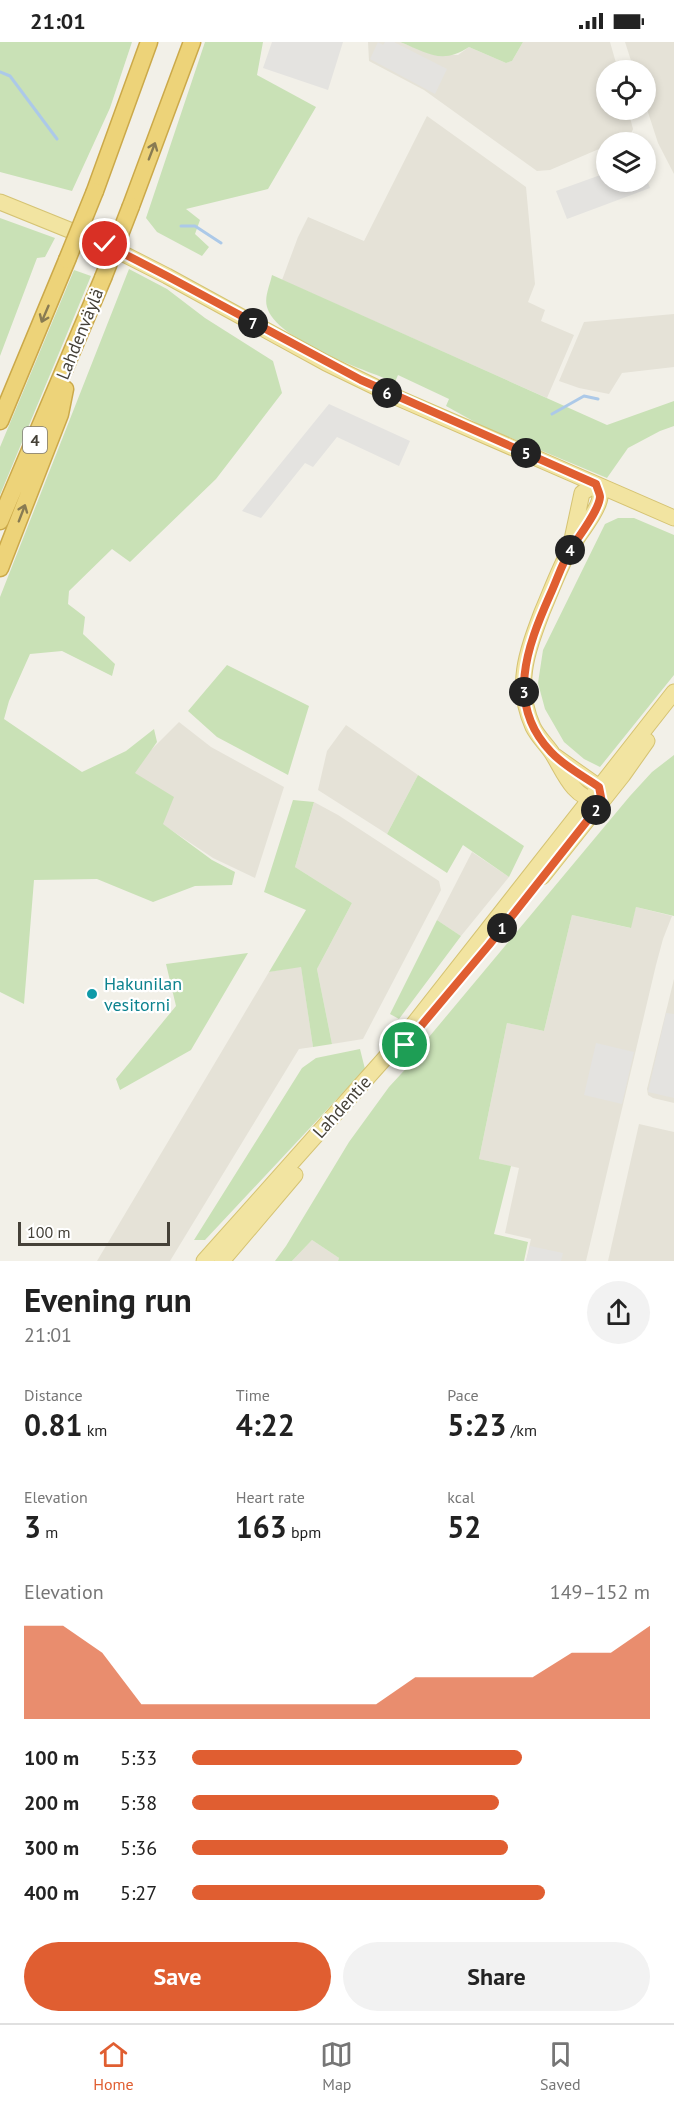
<!DOCTYPE html>
<html lang="en">
<head>
<meta charset="utf-8">
<style>
	body { margin:0; font-family:"PT Sans",sans-serif; background:#f2f2f2; color:#222; height:100vh; display:flex; flex-direction:column; font-size:22px; white-space:nowrap }
	* { box-sizing:border-box; margin:0 }
	p { font-size:20px; color:#767676 }
	.icon { flex:none; width:33px; height:33px; fill:none; stroke:currentColor; stroke-width:2; stroke-linecap:round; stroke-linejoin:round }
	.map { position:relative; height:1219px; overflow:hidden }
	.panel { display:flex; flex-direction:column; background:#fff; flex:1 }
	.panel>* { flex:none }
	.tools { position:absolute; left:596px; top:18px; display:grid; gap:12px }
	.tools a { display:grid; place-items:center; width:60px; height:60px; border-radius:50%; background:#fff; box-shadow:0 3px 9px #0003; font-size:30px }
	.scale { position:absolute; left:18px; bottom:15px; width:152px; box-sizing:border-box; padding-left:6px; border:3px solid #454138; border-top:0; font-size:16px; line-height:21px; white-space:nowrap; color:#454138; -webkit-text-stroke:4px #fff; paint-order:stroke }
	.pin { position:absolute; display:grid; place-items:center; width:51px; height:51px; color:#fff; margin:-26px; border:3px solid #fff; border-radius:50%; box-shadow:0 2px 6px #0007 }
	.km { position:absolute; width:30px; height:30px; margin:-15px; border-radius:50%; background:#222; color:#fff; font-size:16px; line-height:30px; text-align:center }
	.round { display:grid; place-items:center; flex:none; width:63px; height:63px; border-radius:32px; background:#f2f2f2 }
	.overview { display:flex; align-items:center; justify-content:space-between; height:102px; padding:0 24px }
	h1 { font-size:33px; font-weight:600; line-height:45px }
	.stats { display:grid; grid-template-columns:repeat(3,1fr); gap:9px; height:102px; padding:6px 24px }
	.stats div { display:grid; align-content:center }
	.stats b { font-size:30px; font-weight:600 }
	.stats small { font-size:16px; font-weight:400 }
	.stats p { font-size:16px }
	.chart { height:168px; padding:12px 24px }
	.chart p { display:flex; justify-content:space-between }
	.chart svg { width:100%; height:108px; margin-top:6px; fill:#e05e31; opacity:.7 }
	.action { display:flex; gap:12px; margin-top:auto; padding:12px 24px }
	.action a { flex:1; height:69px; border-radius:36px; background:#e05e31; color:#fff; font-size:24px; font-weight:600; line-height:69px; text-align:center }
	.action a+a { background:#f2f2f2; color:#222 }
	ul { padding:0 24px; list-style:none; font-size:20px }
	li { display:grid; grid-template-columns:96px 72px 1fr; align-items:center; height:45px }
	li i { height:15px; border-radius:8px; background:#e05e31 }
	.status { display:flex; justify-content:space-between; align-items:center; height:42px; padding:0 30px; background:#fff; direction:ltr }
	.status svg { height:16px; fill:currentColor }
	.tabs { display:flex; justify-content:space-around; align-items:center; height:84px; border-top:2px solid #e0e0e0; background:#fff; font-size:16px; color:#767676 }
	.tabs a { display:grid; justify-items:center; gap:3px }
	.tabs .on { color:#e05e31 }
	.map>svg:first-child { display:block }
	.residential { fill:#e5e2d7 }
	.green { fill:#c9e1b6 }
	.parking { fill:#e4e3e0 }
	.lines { fill:none; stroke-linecap:round; stroke-linejoin:round }
	.stream { stroke:#acc9e8; stroke-width:3 }
	.major-casing { stroke:#d5c373; stroke-width:17 }
	.highway-casing { stroke:#cba94a; stroke-width:19 }
	.major { stroke:#f2e4a1; stroke-width:15 }
	.highway { stroke:#edd379; stroke-width:16 }
	.highway-bridge-casing { stroke:#cba94a; stroke-width:19; stroke-linecap:butt }
	.highway-bridge { stroke:#edd379; stroke-width:16 }
	.oneway { stroke:#887b52 }
	.route-casing { stroke:#fff; stroke-width:12 }
	.route { stroke:#e05e31; stroke-width:8 }
	.culture-dot { fill:#0f9aa8; stroke:#fff; stroke-width:2 }
	.labels { text-anchor:middle; stroke-width:4.5; stroke-linejoin:round; paint-order:stroke }
	.shield { fill:#fff; stroke:#7d7a74; stroke-width:1.5 }
	.shield-label { font-size:16px; font-weight:bold; fill:#454138 }
	.street-label { font-size:18px; fill:#454138; stroke:#fff }
	.culture-label { font-size:18px; fill:#0d838f; stroke:#fff; text-anchor:start }
</style>
</head>
<body>
<div class="status"><b>21:01</b><svg viewBox="0 0 49 12"><path d="M0 12V9h3v3zM5 12V6h3v6zM10 12V3h3v9zM15 12V0h3v12zM26 1h20v11H26zM47 4h2v5h-2z"/></svg></div>
<div class="map">
<svg width="674" height="1219" viewBox="0 0 674 1219">
	<rect width="100%" height="100%" fill="#f2f0e8"/>
	<!-- residential -->
	<path class="residential" d="M368 0H400L431 12 458 13 469 5 506 21 512 19 523 0H610L618 28H606V68H628L633 87 630 94 615 100H606V104L550 128 537 129 424 48 369 19Z
		M625 0H674V132L658 101 645 61V28H634Z
		M427 74 526 145 535 242 528 260 545 268 541 279 574 293 547 356 282 238 298 195 308 175 364 199Z
		M674 272V325L622 331 609 352 579 346 559 339 584 280Z
		M179 680 211 705 284 745 255 836 213 816 111 748Z
		M346 683 418 733 387 792 318 748 327 709Z
		M314 760 338 773 439 839 441 848 363 997 332 1002 317 927 352 861 295 825Z
		M472 810 509 835 461 894 437 878Z
		M636 865 672 874 663 897 656 923 586 1219H526L531 1197 505 1191 519 1126 479 1117 507 981 544 989 572 873 630 886Z
		M301 924 313 1005 299 1007 170 1219H97L269 930Z
		M674 937V1061L653 1056 648 1053 647 1047Z
		M639 1082 674 1090V1219H608Z
		M312 1198 339 1216 338 1219H292Z"/>
	<!-- green -->
	<path class="green" d="M0 0H132L110 66 72 149 0 130Z
		M205 0H263L257 33 316 65 268 147 186 167 200 178 195 192 209 205 202 214 157 190 146 176Z
		M400 0H523L512 19 506 21 469 5C442 23 428 11 400 0Z
		M0 176 55 196 45 215 37 216 0 314Z
		M129 227 167 247 205 276 273 319 282 351 216 437 130 520 112 507 69 549 68 562 85 575 83 592 115 622 112 634 62 609 30 612 9 659 4 677 82 730 126 709 154 687 157 700 135 731 174 755 163 782 212 818 235 830 232 843 195 844 153 860 97 837 34 838 24 962 0 950V555Z
		M74 228 91 234 0 453V405Z
		M272 233 607 383 674 359V384L660 389 628 406 607 436 482 384 446 364 449 357 398 333 395 340C364 328 276 298 267 265 264 255 270 243 272 233Z
		M618 476H634L674 493V633L600 725 584 717 564 700 545 667 538 641 543 608 605 482Z
		M227 623 309 664 288 733 217 695 188 669Z
		M674 713V874L636 865 631 886 572 873 544 989 507 981 479 1117 511 1124 494 1192 528 1200 524 1219H338L339 1216 312 1198 292 1219H275L286 1204 349 1100 389 1045 412 1020 419 1007 630 754 652 730Z
		M418 733 524 804 509 835 463 803 447 831 387 792Z
		M293 758 314 760 295 825 352 861 317 927 332 1002 313 1005 301 925 269 930 306 868 264 850Z
		M437 878 461 894 399 977 390 972Z
		M248 911 191 1008 120 1048 116 1037 176 964 166 922Z
		M360 1007 365 1027 205 1198H194L302 1026 316 1016Z"/>
	<!-- parking -->
	<path class="parking" d="M272 0H343L328 48 263 26Z
		M378 0 383 3 385 0H394L447 27 435 52 370 17Z
		M606 131V140H645V132L650 146 567 177 556 149Z
		M329 362 410 399 399 424 337 395 313 425 305 421 261 476 242 469Z
		M666 971 674 972V1056L648 1050Z
		M596 1001 634 1010 622 1062 584 1053Z
		M530 1204 563 1211 561 1219H526Z"/>
	<g class="lines">
		<!-- stream -->
		<path class="stream" d="M0 30 10 34 57 97
			M181 184H195L221 201
			M552 372 584 354 598 357"/>
		<!-- major casing -->
		<g class="major-casing">
			<path id="major" d="M0 160 104 202 167 234 326 321 396 355 674 476
				M596 442C597 446 600 452 600 455 599 468 577 495 570 507 559 527 551 549 542 570 527 610 514 643 533 685 538 695 546 702 552 711 564 730 572 755 597 759
				M571 502 582 451 596 442
				M555 714 599 745 600 754
				M542 835 623 733 647 699
				M204 1219 401 998 674 650
				M222 1219 295 1133"/>
		</g>
		<!-- highway casing -->
		<g class="highway-casing">
			<path id="highway" d="M95 149 149 0
				M131 164 192 0
				M0 379 67 218
				M0 479 103 236
				M0 526 60 372 65 347"/>
		</g>
		<!-- major -->
		<use href="#major" class="major"/>
		<!-- highway -->
		<use href="#highway" class="highway"/>
		<!-- highway-bridge casing -->
		<g class="highway-bridge-casing">
			<path id="highway-bridge" d="M67 218 95 149
				M103 236 131 164"/>
		</g>
		<!-- highway-bridge -->
		<use href="#highway-bridge" class="highway-bridge"/>
	</g>
	<!-- one-way arrows -->
	<defs><path id="oneway-shaft" d="M-6 0H5M1.5-3L5.5 0L1.5 3" fill="none" stroke-width="1.6" stroke-linecap="round" stroke-linejoin="round" transform="scale(1.5)"/></defs>
	<g class="oneway">
		<use href="#oneway-shaft" transform="translate(152 109) rotate(-69)"/>
		<use href="#oneway-shaft" transform="translate(45 272) rotate(113)"/>
		<use href="#oneway-shaft" transform="translate(22 471) rotate(-69)"/>
	</g>
	<g class="lines">
		<!-- route casing -->
		<g class="route-casing">
			<path id="route" d="M105 202 167 234 361 338 596 442C597 446 600 452 600 455 599 469 578 495 571 507 562 521 557 538 550 553 527 605 505 662 551 710 564 724 583 734 599 745L602 760 489 903 405 1003"/>
		</g>
		<!-- route -->
		<use href="#route" class="route"/>
	</g>
	<!-- markers -->
	<circle class="culture-dot" cx="92" cy="952" r="6"/>
	<g class="labels">
		<!-- shield labels -->
		<rect class="shield" x="23" y="385" width="24" height="26" rx="4.5"/>
		<g class="shield-label">
			<text x="35" y="404">4</text>
		</g>
		<!-- street labels -->
		<g class="street-label">
			<text transform="translate(80 292) rotate(-68)" y="6">Lahdenväylä</text>
			<text transform="translate(342 1065) rotate(-48)" y="6">Lahdentie</text>
		</g>
		<!-- culture labels -->
		<g class="culture-label">
			<text x="104" y="948">Hakunilan<tspan x="104" dy="21">vesitorni</tspan></text>
		</g>
	</g>
</svg>
<div class="tools">
<a><svg class="icon" aria-label="locate" viewBox="0 0 24 24"><circle cx="12" cy="12" r="6"/><path d="M12 2v4M12 18v4M2 12h4M18 12h4"/></svg></a>
<a><svg class="icon" aria-label="layers" viewBox="0 0 24 24"><path d="M12 4l9 5-9 5-9-5zM3 14l9 5 9-5"/></svg></a>
</div>
<div class="scale">100 m</div>
<div class="pin" style="left:405px;top:1003px;background:#1e9e55"><svg class="icon" aria-label="arrive" viewBox="0 0 24 24"><path d="M6 21V4h12l-3 4 3 4H6"/></svg></div>
<div class="pin" style="left:105px;top:202px;background:#d93025"><svg class="icon" aria-label="check" viewBox="0 0 24 24"><path d="M5 12l5 5 9-10"/></svg></div>
<b class="km" style="left:502px;top:886px">1</b>
<b class="km" style="left:596px;top:768px">2</b>
<b class="km" style="left:524px;top:650px">3</b>
<b class="km" style="left:570px;top:508px">4</b>
<b class="km" style="left:526px;top:411px">5</b>
<b class="km" style="left:387px;top:351px">6</b>
<b class="km" style="left:253px;top:281px">7</b>
</div>
<section class="panel">
<div class="overview"><div><h1>Evening run</h1><p>21:01</p></div><a class="round"><svg class="icon" aria-label="share" viewBox="0 0 24 24"><path d="M12 15V3M7 8l5-5 5 5M5 13v7h14v-7"/></svg></a></div>
<div class="stats">
<div><p>Distance</p><b>0.81<small> km</small></b></div>
<div><p>Time</p><b>4:22</b></div>
<div><p>Pace</p><b>5:23<small> /km</small></b></div>
</div>
<div class="stats">
<div><p>Elevation</p><b>3<small> m</small></b></div>
<div><p>Heart rate</p><b>163<small> bpm</small></b></div>
<div><p>kcal</p><b>52</b></div>
</div>
<div class="chart"><p><span>Elevation</span>149–152 m</p>
<svg viewBox="0 0 160 44" preserveAspectRatio="none"><path d="M0 44V6L10 6L20 17L30 38L40 38L50 38L60 38L70 38L80 38L90 38L100 27L110 27L120 27L130 27L140 17L150 17L160 6V44z"/></svg>
</div>
<ul>
<li><b>100 m</b>5:33<i style="width:72%"></i></li>
<li><b>200 m</b>5:38<i style="width:67%"></i></li>
<li><b>300 m</b>5:36<i style="width:69%"></i></li>
<li><b>400 m</b>5:27<i style="width:77%"></i></li>
</ul>
<div class="action"><a>Save</a><a>Share</a></div>
</section>
<nav class="tabs">
<a class="on"><svg class="icon" aria-label="home" viewBox="0 0 24 24"><path d="M3 11l9-7 9 7M6 9v11h12V9"/></svg>Home</a>
<a><svg class="icon" aria-label="map" viewBox="0 0 24 24"><path d="M3 6l6-2 6 2 6-2v14l-6 2-6-2-6 2zM9 4v14M15 6v14"/></svg>Map</a>
<a><svg class="icon" aria-label="saved" viewBox="0 0 24 24"><path d="M7 4h10v16l-5-4-5 4z"/></svg>Saved</a>
</nav>
</body>
</html>
